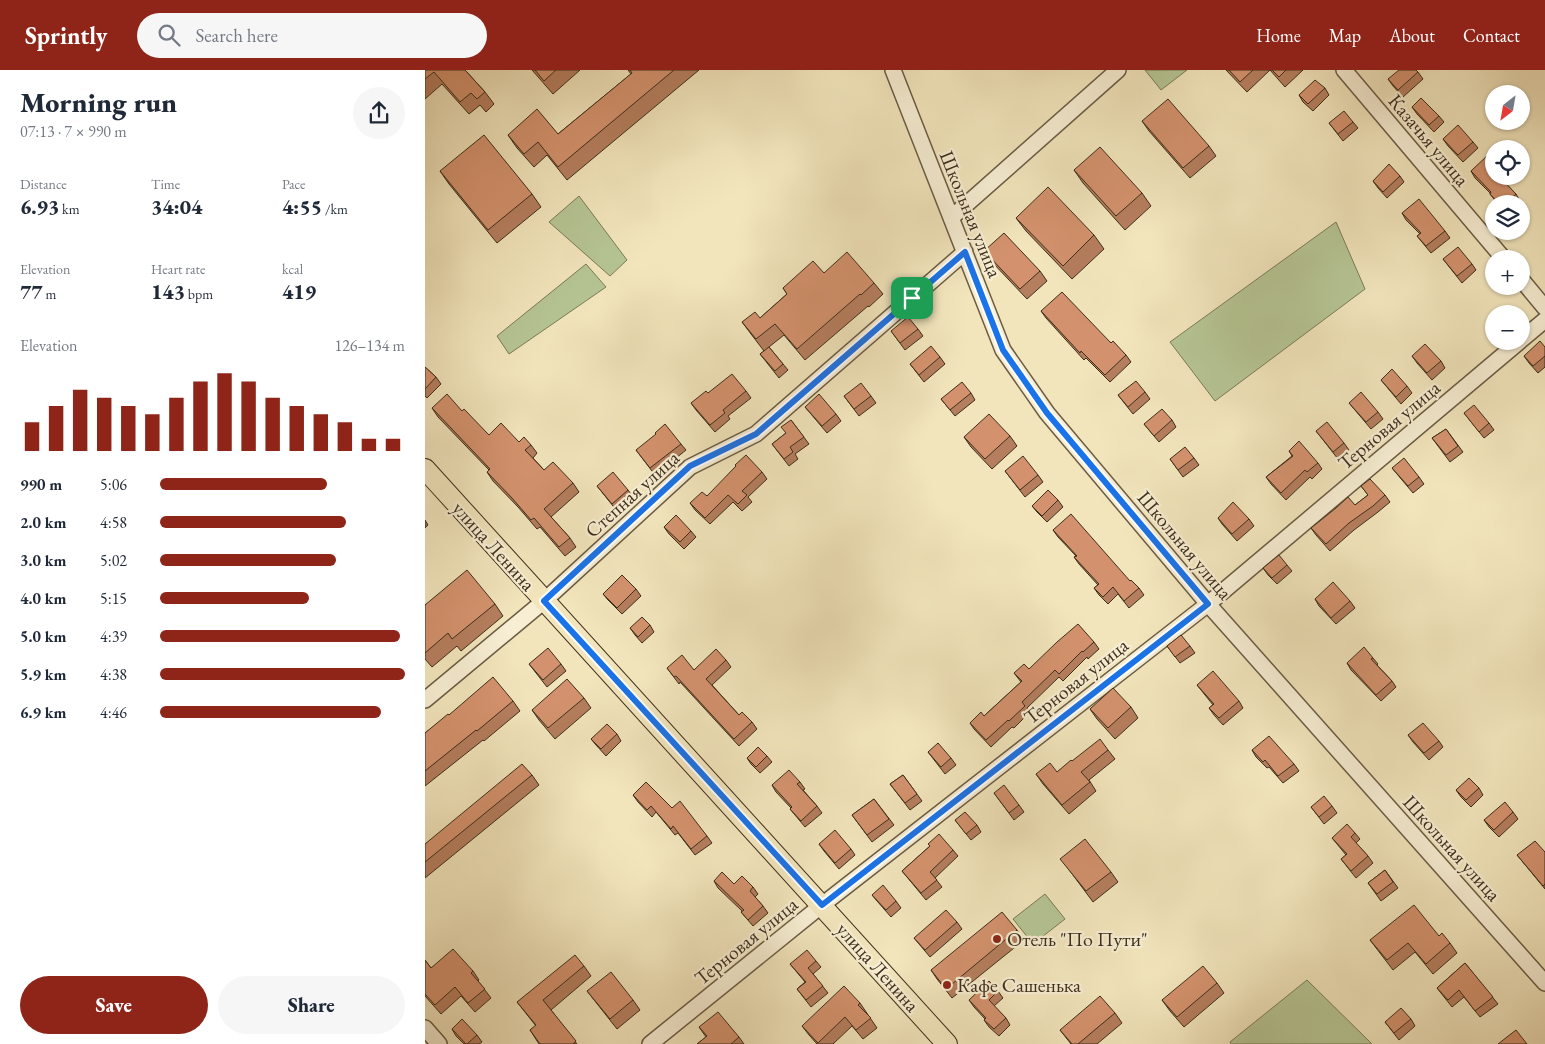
<!DOCTYPE html>
<html lang="en">
<head>
<meta charset="utf-8">
<style>
	body { margin:0; font-family:"EB Garamond",serif; background:#f6f6f7; color:#1f2937; height:100vh; display:flex; flex-direction:column; font-size:19px; white-space:nowrap }
	* { box-sizing:border-box; margin:0 }
	p { font-size:16px; color:#747a83 }
	.icon { flex:none; width:28px; height:28px; fill:none; stroke:currentColor; stroke-width:2; stroke-linecap:round; stroke-linejoin:round }
	.map { position:relative; flex:1; overflow:hidden }
	.sheet { display:flex; flex-direction:column; background:#fff; width:425px }
	.sheet>* { flex:none }
	.needle { width:32px; rotate:211deg }
	.buttons { position:absolute; left:1060px; top:15px; display:grid; gap:10px }
	.buttons a { display:grid; place-items:center; width:45px; height:45px; border-radius:50%; background:#fff; box-shadow:0 1px 4px #0004; font-size:25px }
	.pin { position:absolute; display:grid; place-items:center; width:42px; height:42px; color:#fff; margin:-21px; border-radius:10px; box-shadow:0 2px 8px #0006 }
	.round { display:grid; place-items:center; flex:none; width:52px; height:52px; border-radius:26px; background:#f6f6f7 }
	.summary { display:flex; align-items:center; justify-content:space-between; height:85px; padding:0 20px }
	h1 { font-size:28px; font-weight:800; line-height:38px }
	.stats { display:grid; grid-template-columns:repeat(3,1fr); gap:8px; height:85px; padding:5px 20px }
	.stats div { display:grid; align-content:center }
	.stats b { font-size:21px; font-weight:800 }
	.stats small { font-size:14px; font-weight:400 }
	.stats p { font-size:14px }
	.chart { height:140px; padding:10px 20px }
	.chart p { display:flex; justify-content:space-between }
	.chart svg { width:100%; height:90px; margin-top:5px; stroke:#8f2418; stroke-width:6 }
	.button { display:flex; gap:10px; margin-top:auto; padding:10px 20px }
	.button a { flex:1; height:58px; border-radius:30px; background:#8f2418; color:#fff; font-size:20px; font-weight:800; line-height:58px; text-align:center }
	.button a+a { background:#f6f6f7; color:#1f2937 }
	ul { padding:0 20px; list-style:none; font-size:16px }
	li { display:grid; grid-template-columns:80px 60px 1fr; align-items:center; height:38px }
	li i { height:12px; border-radius:6px; background:#8f2418 }
	header { display:flex; align-items:center; gap:30px; box-sizing:border-box; height:70px; padding:0 25px; background:#8f2418; color:#fff }
	header strong { font-size:24px }
	nav { display:flex; gap:28px; margin-inline-start:auto; font-size:18px }
	.search { width:350px; height:45px; background:#f6f6f7; display:flex; align-items:center; gap:12px; box-sizing:border-box; padding:0 18px; border-radius:28px; color:#747a83; font-size:19px }
	main { display:flex; flex:1; min-height:0 }
	.map>svg:first-child { display:block }
	.green { fill:#b6c594; stroke:#7a7a58 }
	.lines { fill:none; stroke-linecap:round; stroke-linejoin:round }
	.minor-casing { stroke:#6b5c44; stroke-width:18 }
	.major-casing { stroke:#3e2e1c; stroke-width:22 }
	.minor { stroke:#f7eed3; stroke-width:15 }
	.major { stroke:#f2e5bc; stroke-width:20 }
	.wall { fill:#b57e5e; stroke:#3e2e1c }
	.shaded-wall { fill:#94664c; stroke:#3e2e1c }
	.building { fill:#d3926d; stroke:#3e2e1c }
	.route-casing { stroke:#fff; stroke-width:10 }
	.route { stroke:#1a73e8; stroke-width:6 }
	.poi-dot { fill:#8f2418; stroke:#f7eed3; stroke-width:2 }
	.labels { text-anchor:middle; stroke-width:4.5; stroke-linejoin:round; paint-order:stroke }
	.street-label { font-size:20px; fill:#3e2e1c; stroke:#f7eed3 }
	.poi-label { font-size:20px; fill:#3e2e1c; stroke:#f7eed3; text-anchor:start }
</style>
</head>
<body>
<header>
<strong>Sprintly</strong>
<div class="search"><svg class="icon" aria-label="search" viewBox="0 0 24 24"><circle cx="10" cy="10" r="6"/><path d="M15 15l6 6"/></svg>Search here</div>
<nav><a>Home</a><a>Map</a><a>About</a><a>Contact</a></nav>
</header>
<main>
<section class="sheet">
<div class="summary"><div><h1>Morning run</h1><p>07:13 · 7 × 990 m</p></div><a class="round"><svg class="icon" aria-label="share" viewBox="0 0 24 24"><path d="M12 15V3M7 8l5-5 5 5M5 13v7h14v-7"/></svg></a></div>
<div class="stats">
<div><p>Distance</p><b>6.93<small> km</small></b></div>
<div><p>Time</p><b>34:04</b></div>
<div><p>Pace</p><b>4:55<small> /km</small></b></div>
</div>
<div class="stats">
<div><p>Elevation</p><b>77<small> m</small></b></div>
<div><p>Heart rate</p><b>143<small> bpm</small></b></div>
<div><p>kcal</p><b>419</b></div>
</div>
<div class="chart"><p><span>Elevation</span>126–134 m</p>
<svg viewBox="0 0 160 44" preserveAspectRatio="none"><path d="M5 44V30M15 44V22M25 44V14M35 44V18M45 44V22M55 44V26M65 44V18M75 44V10M85 44V6M95 44V10M105 44V18M115 44V22M125 44V26M135 44V30M145 44V38M155 44V38"/></svg>
</div>
<ul>
<li><b>990 m</b>5:06<i style="width:68%"></i></li>
<li><b>2.0 km</b>4:58<i style="width:76%"></i></li>
<li><b>3.0 km</b>5:02<i style="width:72%"></i></li>
<li><b>4.0 km</b>5:15<i style="width:61%"></i></li>
<li><b>5.0 km</b>4:39<i style="width:98%"></i></li>
<li><b>5.9 km</b>4:38<i style="width:100%"></i></li>
<li><b>6.9 km</b>4:46<i style="width:90%"></i></li>
</ul>
<div class="button"><a>Save</a><a>Share</a></div>
</section>
<div class="map">
<svg width="1120" height="974" viewBox="0 0 1120 974">
	<rect width="100%" height="100%" fill="#f2e5bc"/>
	<filter id="stains"><feTurbulence type="fractalNoise" baseFrequency=".004" numOctaves="4"/><feColorMatrix values="0 0 0 0 .2 0 0 0 0 .09 0 0 0 0 .02 0 0 0 .5 -.17"/></filter>
	<radialGradient id="worn" r=".72"><stop offset=".6" stop-color="#630" stop-opacity="0"/><stop offset="1" stop-color="#630" stop-opacity=".3"/></radialGradient>
	<!-- green -->
	<path class="green" d="M720 0H762L736 20Z
		M154 126 202 190 185 206 124 152Z
		M911 152 940 219 790 331 745 272Z
		M161 194 181 217 84 284 72 266Z
		M620 824 640 849 608 874 588 849Z
		M882 910 947 974H806L805 972Z"/>
	<g class="lines">
		<!-- minor casing -->
		<g class="minor-casing">
			<path id="minor" d="M468 0 578 280 622 343 783 534 1120 913
				M919 0 1079 189
				M526 148 693 0
				M1096 209 1120 238
				M1096 270 1120 250
				M0 630 119 531 265 397 331 364 540 182
				M0 958 14 974
				M225 974 397 835 783 534 1095 271"/>
		</g>
		<!-- major casing -->
		<g class="major-casing">
			<path id="major" d="M0 399 522 974"/>
		</g>
		<!-- minor -->
		<use href="#minor" class="minor"/>
		<!-- major -->
		<use href="#major" class="major"/>
	</g>
	<!-- wall -->
	<path class="wall" d="M0 0H40L60 22 69 34 61 42 55 35 44 44 17 14 0 29Z
		M107 0H155L128 24Z
		M203 0H274L142 110 122 85 109 97 92 78 83 65 133 64 206 4Z
		M801 0H878L860 17 845 0 822 22Z
		M993 2 998 9 978 27 968 16 963 9Z
		M900 18 904 25 888 41 878 32 874 25Z
		M987 37 1014 46 1019 52 1009 62 992 44Z
		M717 51 784 76 791 86 765 108 724 61Z
		M928 52 933 58 918 71 904 53Z
		M1018 69 1048 72 1053 78 1038 92 1023 76Z
		M649 100 717 123 726 136 700 160 658 113Z
		M15 101 107 124 116 137 72 173 24 114Z
		M1046 101 1069 106H1077L1075 108 1091 124 1095 131 1092 134H1073L1065 124V123L1050 108Z
		M975 106 979 112 962 128 953 118 948 111Z
		M977 143 1020 161 1025 168 1006 183 992 166 995 164 981 150Z
		M591 148 669 165 679 179 647 209 601 161Z
		M559 181 615 201 622 211 602 229 566 191Z
		M1018 189 1047 194 1051 200 1037 213Z
		M399 203 449 213 458 224 444 237 443 236 380 290 359 265 344 277 358 294 363 300 354 308 335 284 339 281 326 264 317 252 335 248 362 224 358 218Z
		M616 241 686 273 701 285 706 292 685 312 661 288 659 290 621 248Z
		M493 259 498 266 480 280 466 261Z
		M1120 277V297L1113 303 1104 293 1099 286Z
		M987 286 1016 291 1020 298 1007 310 992 293Z
		M515 287 520 294 499 312 485 294Z
		M0 297 11 307 16 314 2 328 0 326Z
		M956 310 982 316 987 323 976 334Z
		M321 321 326 328 303 346 305 349 290 362 271 340 266 333 283 323Z
		M720 322 725 329 708 344 693 325Z
		M546 323 550 330 530 346 516 329Z
		M419 326H446L451 333 434 346Z
		M924 333 953 342 958 349 946 359Z
		M380 337 411 344 416 351 402 363Z
		M7 338 37 341 64 365 106 375 112 383 108 388 119 400 148 413 154 422 126 447 145 468 151 477 140 486 115 457 112 459 93 437 68 411 62 402 64 400 13 347Z
		M1039 343 1064 353 1069 360 1059 368Z
		M366 350 384 374 370 384 373 389 364 396 347 374 361 363Z
		M747 350 751 357 734 372 719 354Z
		M1021 359 1038 382 1025 392 1007 368Z
		M891 361 919 373 924 380 913 389Z
		M585 366 592 376 567 399 546 377 539 367Z
		M256 374 261 380 230 405 211 380Z
		M864 381 893 393 897 399 887 409 885 407 861 430 846 414 841 407 867 386Z
		M769 388 774 395 758 407 745 389Z
		M967 398 994 407 999 414 988 423 972 404Z
		M580 401 613 405 618 412 600 427Z
		M337 402 342 409 323 427 327 432 317 441 308 432 285 454 270 440 265 433Z
		M172 416 203 420 208 427 192 441Z
		M936 416 960 425 965 432 953 442 929 460 905 481 891 465 886 458 930 435 943 425Z
		M633 430 638 437 622 452 612 442 607 436Z
		M793 448 824 449 829 456 812 471 797 454Z
		M239 457 266 461 271 467 259 479 244 464Z
		M628 460 705 511 714 518 719 525 704 538 693 524 683 534 674 525 669 518 673 515 654 494 649 487 651 486 633 467Z
		M862 495 867 501 852 514 843 505 838 498Z
		M211 519 216 526 197 544 183 530 178 524Z
		M890 529 925 531 930 538 911 554 894 536Z
		M70 534 78 546 36 581 32 576 7 597 0 589V535Z
		M225 555 229 562 217 573 210 565 205 558Z
		M669 572 674 579 663 589 662 587 638 611 634 607 602 638 605 642 589 658 587 657 566 677 549 659 545 653 559 646 596 612 589 603 604 599Z
		M742 576H765L770 583 755 593Z
		M948 588 953 594 952 595 967 611 971 617 956 631 926 600 922 593Z
		M301 590 306 597 287 615 314 645 327 652 332 659 314 676 255 612 254 614 242 598 269 600Z
		M104 594H136L141 601 122 617Z
		M772 615 814 631 818 638 798 655 789 645 784 638 788 635Z
		M159 628 166 638 130 669 114 650 107 640Z
		M88 631 95 641 59 671 58 670 0 716V663L24 645Z
		M706 637 713 648 690 669 672 649 665 639Z
		M192 664 196 671 181 686 171 675 166 669Z
		M983 665 1014 671 1018 677 1004 690 988 672Z
		M683 680 690 689 664 710 671 721 644 744 618 714 611 704 632 702 647 691Z
		M827 680 869 694 874 701 858 713 844 697 842 698 831 687Z
		M503 682 526 688 531 695 520 704Z
		M342 686 347 692 335 703 326 694 322 688Z
		M107 705 114 715 0 808V774Z
		M478 705 497 731 485 740 465 714Z
		M375 712 380 719 378 720 392 736 397 743 380 757 365 739 366 738 351 722 347 715Z
		M1054 718 1058 725 1046 737 1036 727 1031 720Z
		M569 723 594 735 599 742 589 750Z
		M208 725 247 738 282 766 287 773 270 785 253 763 250 765 231 742 227 747 213 732Z
		M449 729 469 755 447 772 427 745Z
		M907 736 912 743 899 754 886 737Z
		M1088 742 1093 749 1074 767 1064 757 1059 750Z
		M530 750 552 755 556 762 546 770Z
		M930 763 935 769 931 773 943 786 948 793 931 808 916 789 921 785 912 774 907 768Z
		M394 774 426 779 430 785 414 799 399 781Z
		M503 774 528 780 533 786 510 808 517 817 501 830 477 801 505 776Z
		M1120 782V819L1092 785Z
		M636 789 686 802 693 812 668 832Z
		M960 800 973 818 956 831 943 813Z
		M289 811 309 814 328 817 333 824 330 827 338 836 343 843 328 856 316 842 317 841 293 818Z
		M447 825 471 831 476 838 466 847 452 831Z
		M532 852 537 859 505 887 489 868Z
		M592 860 599 870 527 928 512 909 506 900Z
		M945 870 1025 873 1032 883 1008 904 990 882 968 900Z
		M0 890 6 898 48 901 54 910 53 911 66 928 50 942 36 926 16 944 0 926Z
		M391 891 396 897 388 904 403 923 386 937 372 919 380 912 365 894Z
		M1040 893 1073 934 1055 947 1039 927 1027 937 1012 918Z
		M159 896 166 906 126 940 152 974H114L105 960 111 956 92 932Z
		M792 913 799 923 759 957 745 941 737 930Z
		M162 921 208 930 215 940 192 959Z
		M573 921 578 928 569 936 581 948 585 955 574 966 564 957 559 950 560 949 549 937 544 930Z
		M435 933 452 958 438 969 427 956 408 974H392L384 965 377 956Z
		M690 943 697 953 672 974H646L635 960Z
		M986 949 990 956 974 970 960 952Z
		M274 957 314 967 319 974H272L281 967Z
		M27 959 52 965 57 972 54 974H39L31 966Z"/>
	<!-- shaded-wall -->
	<path class="shaded-wall" d="M0 450 3 455 0 458Z"/>
	<!-- building -->
	<path class="building" d="M0 0H40L60 22 52 29 46 23 35 32 9 2 0 9Z
		M110 0H131L119 11Z
		M205 0H249L133 97 113 72 99 84 83 65 112 39 133 64 207 3Z
		M804 0H828L815 12Z
		M847 0H861L854 7Z
		M974 0H991L993 2 973 20 963 9Z
		M890 10 900 18 883 34 874 25Z
		M996 28 1014 46 1004 55 987 37Z
		M743 29 784 76 758 98 717 51Z
		M919 41 928 52 913 64 904 53Z
		M1033 55 1048 72 1033 85 1018 69Z
		M59 65 107 124 63 160 15 101Z
		M675 77 717 123 691 146 649 100Z
		M1064 84 1069 90V106H1074L1091 124 1080 134H1074L1065 124 1066 122 1046 101Z
		M964 94 975 106 958 122 948 111Z
		M623 117 669 165 638 196 591 148Z
		M994 129 1020 161 1001 176 992 166 996 163 977 143Z
		M579 163 615 201 595 219 559 181Z
		M1033 177 1047 194 1032 206 1018 189Z
		M422 182 449 213 436 225 435 224 372 279 350 254 331 269 317 252 330 242 335 248 362 224 358 218 388 191 399 203Z
		M637 222 686 273 688 271 701 285 680 305 656 281 655 283 616 241Z
		M483 247 493 259 475 273 466 261Z
		M1115 271 1120 277V286L1108 296 1099 286Z
		M1000 274 1016 291 1002 303 987 286Z
		M506 276 515 287 494 305 485 294Z
		M344 277 358 294 350 301 335 284Z
		M0 297 11 307 0 319Z
		M967 299 982 316 971 327 956 310Z
		M307 304 321 321 298 340 300 343 285 355 266 333 281 321 283 323Z
		M711 311 720 322 703 337 693 325Z
		M537 312 546 323 525 340 516 329Z
		M436 313 446 326 429 339 419 326Z
		M936 322 953 342 941 352 924 333Z
		M22 324 37 341 39 339 64 365 76 353 94 372 99 367 106 375 100 380 119 400 128 392 148 413 119 439 145 468 134 477 109 448 106 450 87 428 62 402 65 399 7 338Z
		M394 324 411 344 397 356 380 337Z
		M1049 335 1064 353 1054 362 1039 343Z
		M737 339 747 350 729 366 719 354Z
		M564 344 585 366 560 389 539 367Z
		M366 350 379 367 365 377 368 382 359 389 347 374 361 363 356 357Z
		M902 352 919 373 908 382 891 361Z
		M240 354 256 374 225 398 211 380 231 364 230 363Z
		M1021 359 1033 376 1021 385 1007 368Z
		M874 371 893 393 882 402 880 400 856 423 841 407 868 386 864 381Z
		M760 377 769 388 753 400 745 389Z
		M321 385 337 402 317 421 322 425 313 434 303 425 280 448 265 433 277 422 282 426 311 396 310 395Z
		M598 386 613 405 595 420 580 401Z
		M979 388 994 407 983 416 967 398Z
		M188 402 203 420 187 434 172 416Z
		M945 409 960 425 948 436 924 453 901 474 886 458 911 438 923 427 930 435 943 425 936 416Z
		M623 420 633 430 617 446 607 436Z
		M808 432 824 449 807 464 793 448Z
		M646 444 705 511 706 510 714 518 699 531 688 517 678 527 669 518 674 514 649 487 652 486 628 460Z
		M251 445 266 461 255 472 239 457Z
		M854 485 862 495 847 508 838 498Z
		M42 500 70 534 27 569 23 563 0 583V535Z
		M197 505 211 519 192 538 178 524Z
		M908 512 925 531 906 548 890 529Z
		M217 547 225 555 213 567 205 558Z
		M653 554 669 572 658 582 657 581 634 604 630 600 597 632 600 636 584 651 583 650 561 670 545 653 556 642 559 646 597 611 589 603 599 594 604 599 632 572Z
		M756 565 765 576 750 587 742 576Z
		M939 577 948 588 946 589 967 611 951 625 922 593Z
		M123 578 136 594 118 610 104 594Z
		M291 579 301 590 281 609 314 645 317 642 327 652 309 669 251 606 249 607 242 598 257 585 269 600Z
		M788 601 814 631 794 648 784 638 789 634 772 615Z
		M68 607 88 631 52 661 51 660 0 701V663L23 644 24 645Z
		M142 609 159 628 123 658 107 640Z
		M688 618 706 637 683 658 665 639Z
		M998 653 1014 671 999 683 983 665Z
		M182 654 192 664 176 679 166 669Z
		M844 666 869 694 853 706 840 690 838 692 827 680Z
		M675 669 683 680 656 702 665 712 637 735 611 704 625 693 632 702 646 690 647 691Z
		M513 673 526 688 516 697 503 682Z
		M333 677 342 686 331 697 322 688Z
		M97 694 107 705 0 792V774Z
		M364 700 375 712 372 714 392 736 376 751 365 739 367 737 347 715Z
		M478 705 492 724 480 733 465 714Z
		M1044 708 1054 718 1041 730 1031 720Z
		M221 712 247 738 255 731 282 766 266 779 248 756 246 759 226 736 222 740 208 725Z
		M579 715 594 735 584 743 569 723Z
		M899 726 907 736 894 747 886 737Z
		M449 729 464 749 442 765 427 745Z
		M1080 732 1088 742 1069 760 1059 750Z
		M540 742 552 755 541 764 530 750Z
		M922 754 930 763 926 767 943 786 926 801 916 789 922 784 907 768Z
		M410 760 426 779 410 793 394 774Z
		M514 764 528 780 505 802 512 810 496 823 477 801 505 776 503 774Z
		M660 769 686 802 661 821 635 789Z
		M1110 771 1120 782V814L1118 816 1092 785Z
		M960 800 968 812 952 824 943 813Z
		M297 802 309 814 317 806 328 817 325 821 338 836 323 850 316 842 319 840 289 811Z
		M458 815 471 831 461 840 447 825Z
		M989 835 1014 866 1017 863 1025 873 1001 894 983 873 962 890 945 870Z
		M521 840 532 852 500 880 489 868Z
		M577 842 592 860 521 919 506 900Z
		M28 879 48 901 46 903 60 919 43 933 30 917 10 935 0 924V890L6 898Z
		M382 880 391 891 383 898 398 916 381 930 372 919 381 912 365 894Z
		M150 885 159 896 118 930 151 971 148 974H115L105 960 111 955 92 932Z
		M1040 893 1068 927 1050 941 1034 920 1023 930 1012 918Z
		M778 896 792 913 752 947 737 930Z
		M186 902 208 930 185 949 162 921Z
		M564 911 573 921 564 930 581 948 569 959 559 950 561 948 544 930Z
		M419 916 435 933 433 935 446 948 431 960 420 947 393 973 377 956Z
		M675 926 690 943 653 974H647L635 960Z
		M976 938 986 949 969 963 960 952Z
		M293 942 314 967 306 974H272L282 966 274 957Z
		M37 949 52 965 42 974H41L27 959Z
		M1091 960 1102 974H1073Z"/>
	<g class="lines">
		<!-- route casing -->
		<g class="route-casing">
			<path id="route" d="M540 182 578 280 622 343 783 534 397 835 119 531 265 396 331 364Z"/>
		</g>
		<!-- route -->
		<use href="#route" class="route"/>
	</g>
	<!-- markers -->
	<g class="poi-dot">
		<circle cx="572" cy="869" r="5"/>
		<circle cx="522" cy="915" r="5"/>
	</g>
	<g class="labels">
		<!-- street labels -->
		<g class="street-label">
			<text transform="translate(1004 70) rotate(50)" y="7">Казачья улица</text>
			<text transform="translate(546 144) rotate(68)" y="7">Школьная улица</text>
			<text transform="translate(964 355) rotate(-40)" y="7">Терновая улица</text>
			<text transform="translate(207 424) rotate(-42)" y="7">Степная улица</text>
			<text transform="translate(760 475) rotate(50)" y="7">Школьная улица</text>
			<text transform="translate(69 476) rotate(48)" y="7">улица Ленина</text>
			<text transform="translate(651 611) rotate(-38)" y="7">Терновая улица</text>
			<text transform="translate(1027 778) rotate(48)" y="7">Школьная улица</text>
			<text transform="translate(321 871) rotate(-39)" y="7">Терновая улица</text>
			<text transform="translate(453 897) rotate(48)" y="7">улица Ленина</text>
		</g>
		<!-- poi labels -->
		<g class="poi-label">
			<text x="582" y="876">Отель "По Пути"</text>
			<text x="532" y="922">Кафе Сашенька</text>
		</g>
	</g>
	<rect width="100%" height="100%" filter="url(#stains)"/>
	<rect width="100%" height="100%" fill="url(#worn)"/>
</svg>
<div class="buttons">
<a><svg class="needle" viewBox="-14 -14 28 28"><path d="M0-13l5 13h-10z" fill="#e53935"/><path d="M0 13l5-13h-10z" fill="#747a83"/></svg></a>
<a><svg class="icon" aria-label="locate" viewBox="0 0 24 24"><circle cx="12" cy="12" r="6"/><path d="M12 2v4M12 18v4M2 12h4M18 12h4"/></svg></a>
<a><svg class="icon" aria-label="layers" viewBox="0 0 24 24"><path d="M12 4l9 5-9 5-9-5zM3 14l9 5 9-5"/></svg></a>
<a>+</a>
<a>−</a>
</div>
<div class="pin" style="left:487px;top:228px;background:#1e9e55"><svg class="icon" aria-label="arrive" viewBox="0 0 24 24"><path d="M6 21V4h12l-3 4 3 4H6"/></svg></div>
</div>
</main>
</body>
</html>
